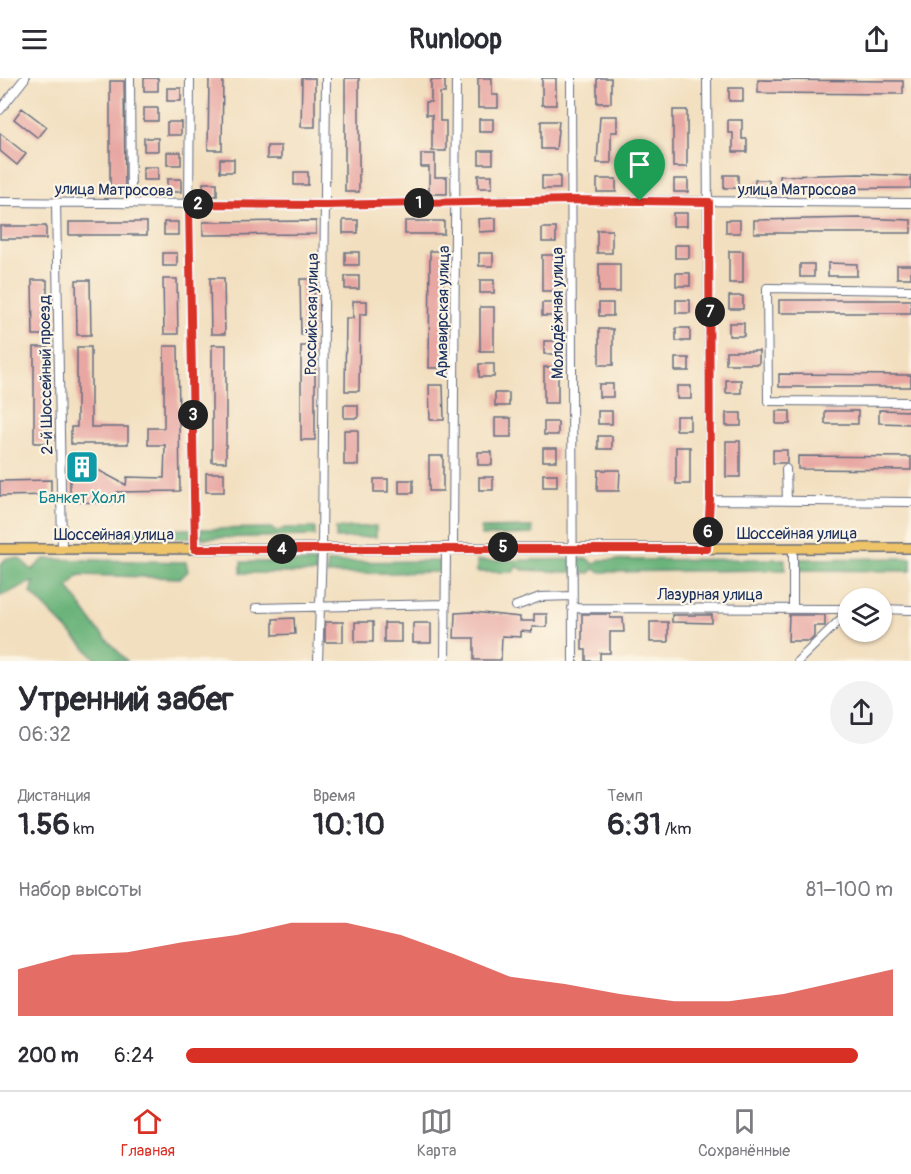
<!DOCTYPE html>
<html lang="ru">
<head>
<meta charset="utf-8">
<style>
	body { margin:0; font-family:Pangolin,sans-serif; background:#f2f2f3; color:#2b2b33; height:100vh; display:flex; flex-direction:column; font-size:22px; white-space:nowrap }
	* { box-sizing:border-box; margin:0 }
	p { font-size:20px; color:#7c7c81 }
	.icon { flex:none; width:33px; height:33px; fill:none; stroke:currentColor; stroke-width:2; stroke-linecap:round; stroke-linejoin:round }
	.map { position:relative; height:583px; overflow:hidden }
	.drawer { display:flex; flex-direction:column; background:#fff; flex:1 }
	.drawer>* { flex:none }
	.controls { position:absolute; left:838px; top:510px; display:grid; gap:12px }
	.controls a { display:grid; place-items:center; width:54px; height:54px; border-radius:50%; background:#fff; box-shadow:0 2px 4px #0004; font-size:30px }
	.pin { position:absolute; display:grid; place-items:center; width:51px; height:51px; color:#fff; margin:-62px -26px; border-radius:50% 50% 50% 0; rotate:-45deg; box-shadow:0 0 6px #0007 }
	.pin .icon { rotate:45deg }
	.km { position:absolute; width:30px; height:30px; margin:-15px; border-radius:50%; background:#222; color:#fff; font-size:16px; line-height:30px; text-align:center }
	.round { display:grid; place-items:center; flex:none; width:63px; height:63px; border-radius:32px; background:#f2f2f3 }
	.headline { display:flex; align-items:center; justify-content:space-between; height:102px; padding:0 18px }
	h1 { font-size:33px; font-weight:700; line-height:45px }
	.stats { display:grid; grid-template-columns:repeat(3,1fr); gap:9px; height:102px; padding:6px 18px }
	.stats div { display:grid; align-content:center }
	.stats b { font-size:30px; font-weight:700 }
	.stats small { font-size:16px; font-weight:400 }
	.stats p { font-size:16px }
	.chart { height:168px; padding:12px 18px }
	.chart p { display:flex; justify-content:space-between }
	.chart svg { width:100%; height:108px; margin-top:6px; fill:#d93025; opacity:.7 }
	ul { padding:0 18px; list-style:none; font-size:20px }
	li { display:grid; grid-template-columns:96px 72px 1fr; align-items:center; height:45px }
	li i { height:15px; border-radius:8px; background:#d93025 }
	header { display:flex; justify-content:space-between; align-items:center; height:78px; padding:0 18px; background:#fff; font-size:27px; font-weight:700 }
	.tab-bar { display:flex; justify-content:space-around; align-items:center; height:84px; border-top:2px solid #e1e1e2; background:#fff; font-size:16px; color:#7c7c81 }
	.tab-bar a { display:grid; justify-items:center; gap:3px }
	.tab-bar .on { color:#d93025 }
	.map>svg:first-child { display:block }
	.forest { fill:#6ab37a; stroke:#42716c; stroke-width:1.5 }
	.building { fill:#e8a7a3 }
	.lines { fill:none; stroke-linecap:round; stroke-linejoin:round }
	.minor-casing { stroke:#666d80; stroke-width:10 }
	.major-casing { stroke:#666d80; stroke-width:12 }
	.minor { stroke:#fff; stroke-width:8 }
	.major { stroke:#efc469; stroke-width:9 }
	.route-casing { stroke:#fff; stroke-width:12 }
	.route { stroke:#d93025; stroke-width:8 }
	.labels { text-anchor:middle; stroke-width:4.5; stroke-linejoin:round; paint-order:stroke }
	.street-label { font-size:16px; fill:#1b2f5e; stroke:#fcf5e5 }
	.culture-label { font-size:16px; fill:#0d838f; stroke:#fcf5e5 }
</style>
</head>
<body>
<header><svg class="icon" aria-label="menu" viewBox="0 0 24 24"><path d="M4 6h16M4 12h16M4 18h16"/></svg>Runloop<svg class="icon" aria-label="share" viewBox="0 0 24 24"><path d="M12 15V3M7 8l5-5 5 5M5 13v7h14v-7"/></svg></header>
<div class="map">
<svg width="911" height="583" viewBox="0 0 911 583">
	<rect width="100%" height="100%" fill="#fcf5e5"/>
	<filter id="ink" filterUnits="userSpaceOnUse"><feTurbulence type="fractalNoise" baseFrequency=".0167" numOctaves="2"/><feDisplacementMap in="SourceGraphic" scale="12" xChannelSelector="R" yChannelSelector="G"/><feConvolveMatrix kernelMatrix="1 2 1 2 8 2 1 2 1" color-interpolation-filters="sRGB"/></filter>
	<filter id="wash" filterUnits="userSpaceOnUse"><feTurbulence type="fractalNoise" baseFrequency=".008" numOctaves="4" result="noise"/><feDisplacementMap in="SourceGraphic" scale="24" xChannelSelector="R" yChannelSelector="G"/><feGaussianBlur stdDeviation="1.35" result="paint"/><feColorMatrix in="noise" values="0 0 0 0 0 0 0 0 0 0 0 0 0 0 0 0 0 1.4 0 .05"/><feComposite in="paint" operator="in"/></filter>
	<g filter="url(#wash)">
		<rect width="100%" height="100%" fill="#f2dfbf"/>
		<!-- forest -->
		<path class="forest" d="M376 448V459L336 460V450Z
			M532 449 533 456 481 458V450Z
			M271 450 276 454 285 450H315V458L201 460V451Z
			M190 451V460L107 461V452Z
			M7 480H19L32 492 44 481 186 484 188 493 181 500 79 497 68 509 97 551 127 583H98L31 515 34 504C20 506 12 516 0 517V486Z
			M911 480V493L798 492V481Z
			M588 481 594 486 600 482 785 481V492L601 494 594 491 590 495 523 492 517 488 513 494H477V483Z
			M441 483 440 494 327 496V484Z
			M241 484H316V495H241Z"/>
		<g id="blocks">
			<!-- building -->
			<path class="building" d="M144 0H158V13H144Z
				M209 0H223L222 72H208Z
				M302 0H315V49H301Z
				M345 0H359V114H345Z
				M478 0H492V17H498V30H478Z
				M542 0H556V27H542Z
				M597 0H611V25H597Z
				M431 2H445V15H440V43H446V73H432V37H426V24H431Z
				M758 2 903 3V16L758 15Z
				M110 3H124L125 114H110Z
				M167 10H181V23H167Z
				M729 10H743V23H729Z
				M22 30 47 49 38 60 14 41Z
				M144 30H158V43H144Z
				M673 32H687V89H673Z
				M600 38H617V54H611V85H597Z
				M479 41H493V54H479Z
				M728 42H742V61H747V74H733V55H728Z
				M541 43H559L556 71H541Z
				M167 44H181V57H167Z
				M0 55 26 76 17 87 0 73Z
				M144 60H158V73H144Z
				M267 68H281V81H267Z
				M479 73H493V86H479Z
				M167 74H181V87H167Z
				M421 76H435V99H447V116H429V89H421Z
				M220 81H234V94H220Z
				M143 89H158V102H143Z
				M294 94H308V107H294Z
				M859 96 911 98V110L780 111V98Z
				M478 97H492V110H478Z
				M724 97H738V110H724Z
				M542 98H560V111H542Z
				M167 101H181V114H167Z
				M597 101H616V114H597Z
				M674 101H688V114H674Z
				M755 102H769V116H755Z
				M203 105H217V118H203Z
				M673 135H687V148H673Z
				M496 140V153L479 154 478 141Z
				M860 140 911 142V155H754V142Z
				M343 142H358V155H343Z
				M726 142H740V155H726Z
				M316 143V156L203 157V144Z
				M405 143H444V156H405Z
				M69 144H147V157H69Z
				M164 144H178V157H164Z
				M0 148H46V161H0Z
				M542 150H556V164H542Z
				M597 152H612V175H597Z
				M675 167H689V180H675Z
				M430 173H444L443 290H429Z
				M729 173H743V205H729Z
				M345 174H359V187H345Z
				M163 175H177V188H163Z
				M479 175H493V188H479Z
				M542 177H556V213H542Z
				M828 185 857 186V198H828Z
				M599 186H620V214H599Z
				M800 186H814V199H800Z
				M897 187H911V200H897Z
				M676 195H690V208H676Z
				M345 198H359V211H345Z
				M210 200H224L225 256H211Z
				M163 201H177L178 256H164Z
				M300 201H314L315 257H301Z
				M32 202H47V257H33Z
				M76 202H90L91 257H77Z
				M480 202H494V215H480Z
				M729 218H743V231H729Z
				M676 222H690V235H676Z
				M779 222H911V235H779Z
				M353 223H367V236H360L359 313H345L346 240H353Z
				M542 225H556V238H542Z
				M599 225H613V238H599Z
				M480 229H494V273H480Z
				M729 245H744V258H729Z
				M676 250H690V263H676Z
				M599 251H613V287H599Z
				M544 263H558V276H544Z
				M212 267H226V384H212Z
				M164 268H178L180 413 117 414 116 425 70 424V377L126 407 127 399 164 400 165 367H148V350H164Z
				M301 268H315V362H301Z
				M34 269H48V365H34Z
				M77 269H91V349H128V366H71V349H77Z
				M726 273H759V286H726Z
				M675 280H689V293H675Z
				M479 286H494V299H479Z
				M544 289H558V325H544Z
				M779 296 911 297V309H779Z
				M726 302H741V315H726Z
				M599 306H613V319H599Z
				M429 307H443L444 342H430Z
				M677 308H691V321H677Z
				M495 315H509V328H495Z
				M344 327H358V340H344Z
				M879 332 911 333V346L879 345Z
				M598 333H612V346H598Z
				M776 333H790V346H776Z
				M825 333H858V346H825Z
				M726 335H741V348H726Z
				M676 338H690V352H676Z
				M495 340H511V359H495Z
				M544 344H558V357H544Z
				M344 352H358V387H344Z
				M598 358H612V371H598Z
				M726 363H740V399H726Z
				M676 369H690V406H676Z
				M543 370H557V383H543Z
				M773 372H787V385H773Z
				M478 374H492V387H478Z
				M429 378H443V413H429Z
				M798 378 911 379V392L798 391Z
				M598 392H620L619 413H597Z
				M206 395H224V414H206Z
				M543 396H557V409H543Z
				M479 399H493V412H479Z
				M374 401H388V414H374Z
				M51 402V417L0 418V403Z
				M399 402H413V415H399Z
				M473 534 520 539V543H534V536H547V549H532L531 554 521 553V559L502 558 501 582H474V560H454L455 535Z
				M582 536H610V540H623L624 554H610V575H600V583H586V572H582Z
				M672 537H712V545L672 544Z
				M789 537H825V548H814V559L810 563H788Z
				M294 540 295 556 273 557V541Z
				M325 544H343V564H325Z
				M355 544H373V564H355Z
				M650 544H668V564H650Z
				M384 545H401V564H384Z
				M413 545H431V565H413Z"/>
		</g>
	</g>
	<g filter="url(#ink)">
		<use href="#blocks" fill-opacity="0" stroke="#666d80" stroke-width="1.5"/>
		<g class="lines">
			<!-- minor casing -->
			<g class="minor-casing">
				<path id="minor" d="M130 0 131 125
					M190 0 189 126 195 471
					M571 0 573 583
					M707 0 710 422 707 471
					M0 32 25 0
					M0 124 326 127 570 122 911 125
					M56 124 62 470
					M911 212 767 210 768 323 911 324
					M786 391 787 423
					M710 422 911 424
					M453 469 456 0
					M793 471V529
					M516 528 540 519 572 518
					M256 530 446 526
					M572 530 849 531
					M882 531 911 532
					M318 583 322 472 326 0
					M445 583 446 469
					M798 583 849 533"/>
			</g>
			<!-- major casing -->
			<g class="major-casing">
				<path id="major" d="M0 471 911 470"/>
			</g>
			<!-- minor -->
			<use href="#minor" class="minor"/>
			<!-- major -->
			<use href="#major" class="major"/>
		</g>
	</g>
	<g class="lines" filter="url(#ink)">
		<!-- route casing -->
		<g class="route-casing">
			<path id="route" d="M570 122 709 124 710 422 707 471H195L189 126 326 127Z"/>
		</g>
		<!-- route -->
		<use href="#route" class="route"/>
	</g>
	<!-- icons -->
	<defs>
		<g id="building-square" transform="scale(1.725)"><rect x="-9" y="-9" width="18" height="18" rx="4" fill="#0f9aa8" stroke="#fcf5e5"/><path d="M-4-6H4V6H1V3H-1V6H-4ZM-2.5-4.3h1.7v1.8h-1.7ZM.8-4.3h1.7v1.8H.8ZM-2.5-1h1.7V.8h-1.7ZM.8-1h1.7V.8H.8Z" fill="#fff"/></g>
	</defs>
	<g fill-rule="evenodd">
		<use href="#building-square" x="82" y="389"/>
	</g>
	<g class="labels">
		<!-- street labels -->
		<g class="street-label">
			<text transform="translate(114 111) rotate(1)" y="6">улица Матросова</text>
			<text x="797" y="117">улица Матросова</text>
			<text transform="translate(442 234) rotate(-89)" y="6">Армавирская улица</text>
			<text transform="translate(557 235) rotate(-90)" y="6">Молодёжная улица</text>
			<text transform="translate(311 236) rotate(-89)" y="6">Российская улица</text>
			<text transform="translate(45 297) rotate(-91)" y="6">2-й Шоссейный проезд</text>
			<text x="797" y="461">Шоссейная улица</text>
			<text x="114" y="462">Шоссейная улица</text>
			<text x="710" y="522">Лазурная улица</text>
		</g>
		<!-- culture labels -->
		<g class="culture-label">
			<text x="82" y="425">Банкет Холл</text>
		</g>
	</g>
</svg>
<div class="controls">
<a><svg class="icon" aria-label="layers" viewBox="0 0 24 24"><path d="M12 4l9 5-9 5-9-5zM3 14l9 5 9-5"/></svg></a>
</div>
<div class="pin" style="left:640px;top:123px;background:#1e9e55"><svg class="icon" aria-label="arrive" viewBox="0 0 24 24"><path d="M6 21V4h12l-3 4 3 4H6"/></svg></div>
<b class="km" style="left:419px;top:125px">1</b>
<b class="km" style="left:198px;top:126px">2</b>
<b class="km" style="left:193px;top:337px">3</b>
<b class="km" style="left:282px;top:471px">4</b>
<b class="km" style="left:503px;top:469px">5</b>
<b class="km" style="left:708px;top:454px">6</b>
<b class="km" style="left:710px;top:234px">7</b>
</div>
<section class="drawer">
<div class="headline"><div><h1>Утренний забег</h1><p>06:32</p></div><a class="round"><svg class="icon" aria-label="share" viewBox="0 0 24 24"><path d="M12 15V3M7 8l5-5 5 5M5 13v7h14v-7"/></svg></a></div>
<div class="stats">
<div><p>Дистанция</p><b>1.56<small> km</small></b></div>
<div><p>Время</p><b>10:10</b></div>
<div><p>Темп</p><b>6:31<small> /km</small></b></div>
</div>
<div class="chart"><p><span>Набор высоты</span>81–100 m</p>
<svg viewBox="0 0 160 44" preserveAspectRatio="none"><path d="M0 44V25L10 19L20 18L30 14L40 11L50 6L60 6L70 11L80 19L90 28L100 31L110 35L120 38L130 38L140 35L150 30L160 25V44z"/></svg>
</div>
<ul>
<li><b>200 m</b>6:24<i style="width:95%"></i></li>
</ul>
</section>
<nav class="tab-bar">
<a class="on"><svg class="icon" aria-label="home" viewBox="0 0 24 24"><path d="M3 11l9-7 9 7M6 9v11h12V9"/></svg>Главная</a>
<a><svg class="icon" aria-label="map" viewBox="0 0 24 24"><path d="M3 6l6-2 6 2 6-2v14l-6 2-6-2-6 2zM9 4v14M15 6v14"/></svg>Карта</a>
<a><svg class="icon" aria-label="saved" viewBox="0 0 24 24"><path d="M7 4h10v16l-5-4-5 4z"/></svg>Сохранённые</a>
</nav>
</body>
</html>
